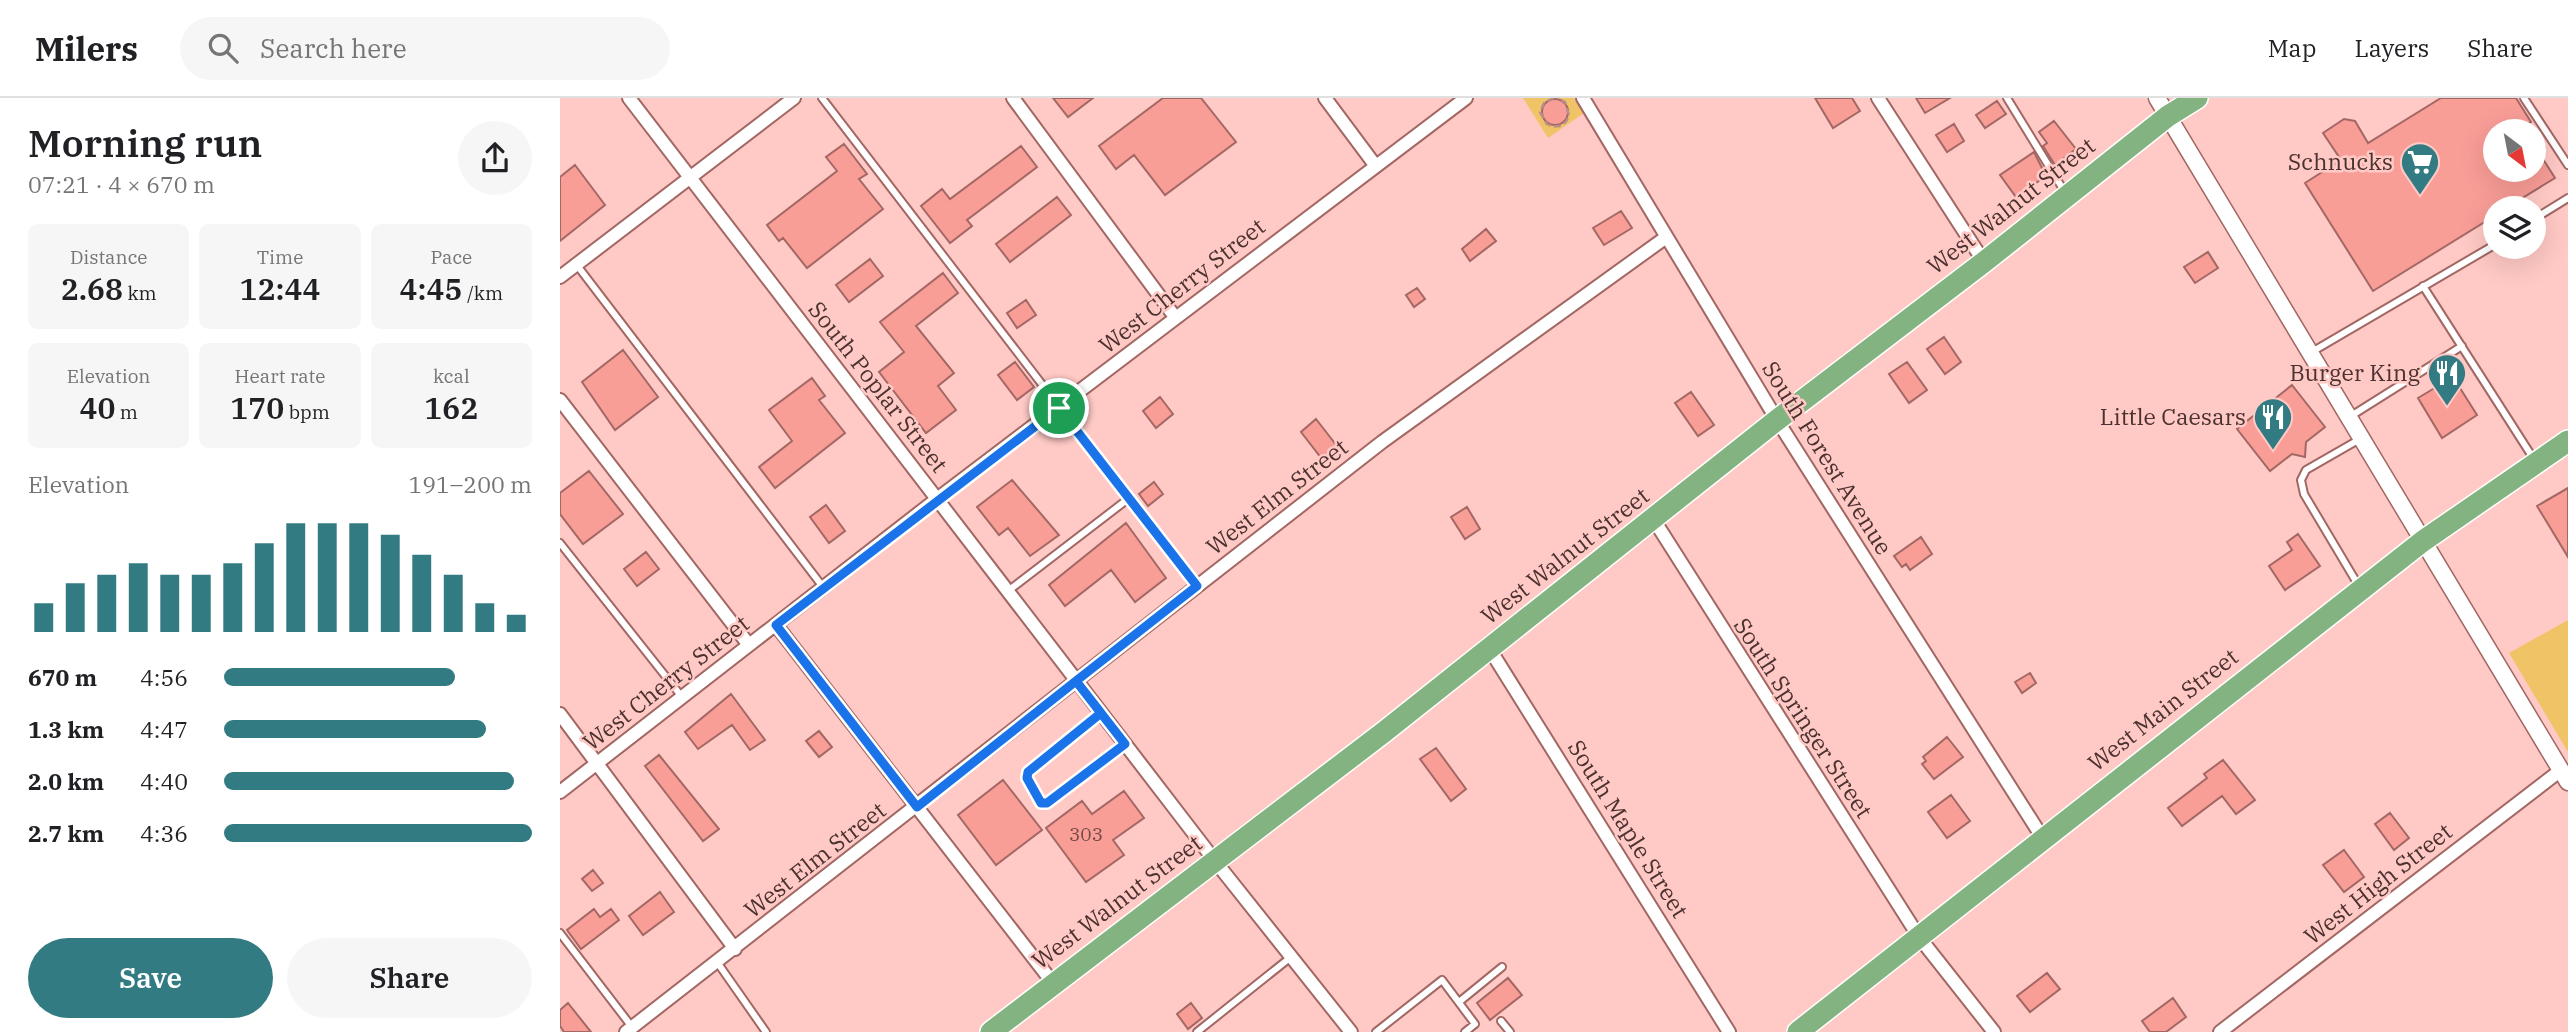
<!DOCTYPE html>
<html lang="en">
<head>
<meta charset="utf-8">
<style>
	body { margin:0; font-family:"IBM Plex Serif",serif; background:#f6f6f6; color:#202124; height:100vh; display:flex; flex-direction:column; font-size:26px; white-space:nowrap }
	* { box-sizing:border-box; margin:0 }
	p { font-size:23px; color:#757577 }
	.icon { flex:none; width:38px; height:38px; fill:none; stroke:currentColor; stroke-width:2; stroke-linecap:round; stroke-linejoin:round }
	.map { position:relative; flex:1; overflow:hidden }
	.drawer { display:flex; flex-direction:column; background:#fff; width:560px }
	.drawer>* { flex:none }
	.needle { width:46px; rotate:148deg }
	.fabs { position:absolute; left:1923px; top:21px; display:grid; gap:14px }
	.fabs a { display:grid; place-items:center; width:63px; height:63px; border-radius:50%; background:#fff; box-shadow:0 7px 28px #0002; font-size:35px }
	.pin { position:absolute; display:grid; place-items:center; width:60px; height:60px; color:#fff; margin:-30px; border:4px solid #fff; border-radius:50%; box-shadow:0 2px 7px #0007 }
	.round { display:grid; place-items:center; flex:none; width:74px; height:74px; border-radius:37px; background:#f6f6f6 }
	.head { display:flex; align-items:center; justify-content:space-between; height:119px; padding:0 28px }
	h1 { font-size:38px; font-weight:600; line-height:52px }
	.stats { display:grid; grid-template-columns:repeat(3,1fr); gap:10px; height:119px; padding:7px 28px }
	.stats div { display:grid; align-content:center; border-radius:10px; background:#f6f6f6; text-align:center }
	.stats b { font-size:30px; font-weight:600 }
	.stats small { font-size:19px; font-weight:400 }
	.stats p { font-size:19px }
	.chart { height:196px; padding:14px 28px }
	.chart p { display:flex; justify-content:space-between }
	.chart svg { width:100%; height:126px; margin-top:7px; stroke:#337b82; stroke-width:6 }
	.primary-button { display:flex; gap:14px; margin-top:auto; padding:14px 28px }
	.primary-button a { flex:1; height:80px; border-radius:42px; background:#337b82; color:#fff; font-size:28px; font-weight:600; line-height:80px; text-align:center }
	.primary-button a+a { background:#f6f6f6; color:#202124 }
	ul { padding:0 28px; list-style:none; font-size:23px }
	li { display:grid; grid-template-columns:112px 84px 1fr; align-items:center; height:52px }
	li i { height:18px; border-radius:9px; background:#337b82 }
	header { display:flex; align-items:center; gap:42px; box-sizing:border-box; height:98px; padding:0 35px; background:#fff; border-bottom:2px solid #e0e0e0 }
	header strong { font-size:33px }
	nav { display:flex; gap:38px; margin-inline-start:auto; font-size:24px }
	.search { width:490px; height:63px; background:#f6f6f6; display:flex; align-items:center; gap:18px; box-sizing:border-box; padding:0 24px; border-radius:38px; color:#757577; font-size:26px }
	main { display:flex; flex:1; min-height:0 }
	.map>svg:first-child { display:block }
	.green { fill:#f0c367; fill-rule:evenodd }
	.building { fill:#f99d97; stroke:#a36864; stroke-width:2 }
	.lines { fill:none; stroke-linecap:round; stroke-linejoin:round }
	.service-casing { stroke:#a26763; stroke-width:10 }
	.minor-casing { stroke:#a26763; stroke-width:16 }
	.tertiary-casing { stroke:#a26763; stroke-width:19 }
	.trunk-casing { stroke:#fff; stroke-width:24 }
	.path { stroke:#b88d8a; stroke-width:2.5; stroke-dasharray:7 3.5; stroke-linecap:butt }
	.service { stroke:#fff; stroke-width:6 }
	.minor { stroke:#fff; stroke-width:12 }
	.tertiary { stroke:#fff; stroke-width:16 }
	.trunk { stroke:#82b380; stroke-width:21 }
	.route-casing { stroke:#fff; stroke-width:14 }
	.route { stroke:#1a73e8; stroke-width:9 }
	.labels { text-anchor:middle; stroke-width:5; stroke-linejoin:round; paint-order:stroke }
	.number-label { font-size:19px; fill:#764c49 }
	.poi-label { font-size:23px; fill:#4b312f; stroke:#ffc9c5; text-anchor:end }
	.street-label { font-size:23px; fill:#4b312f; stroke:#ffc9c5 }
</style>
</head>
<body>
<header>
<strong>Milers</strong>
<div class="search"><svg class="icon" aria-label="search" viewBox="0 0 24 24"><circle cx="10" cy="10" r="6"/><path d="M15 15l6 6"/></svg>Search here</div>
<nav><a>Map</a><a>Layers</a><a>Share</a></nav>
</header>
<main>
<section class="drawer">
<div class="head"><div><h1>Morning run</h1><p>07:21 · 4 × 670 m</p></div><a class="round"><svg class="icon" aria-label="share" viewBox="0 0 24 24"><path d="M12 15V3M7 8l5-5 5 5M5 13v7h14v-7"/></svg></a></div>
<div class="stats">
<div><p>Distance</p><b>2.68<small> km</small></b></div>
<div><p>Time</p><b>12:44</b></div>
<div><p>Pace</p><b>4:45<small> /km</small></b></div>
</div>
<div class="stats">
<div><p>Elevation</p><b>40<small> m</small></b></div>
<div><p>Heart rate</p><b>170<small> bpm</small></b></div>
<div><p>kcal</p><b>162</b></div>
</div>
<div class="chart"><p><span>Elevation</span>191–200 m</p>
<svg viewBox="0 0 160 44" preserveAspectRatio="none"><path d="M5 44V34M15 44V27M25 44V24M35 44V20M45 44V24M55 44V24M65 44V20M75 44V13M85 44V6M95 44V6M105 44V6M115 44V10M125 44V17M135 44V24M145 44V34M155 44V38"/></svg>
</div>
<ul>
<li><b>670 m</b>4:56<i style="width:75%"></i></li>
<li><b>1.3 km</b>4:47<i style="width:85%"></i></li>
<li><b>2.0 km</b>4:40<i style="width:94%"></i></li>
<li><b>2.7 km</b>4:36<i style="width:100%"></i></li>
</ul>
<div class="primary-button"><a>Save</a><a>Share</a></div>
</section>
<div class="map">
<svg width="2008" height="934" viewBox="0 0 2008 934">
	<rect width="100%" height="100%" fill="#ffc9c5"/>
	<!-- green -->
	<path class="green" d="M963 0H1014L1024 15 988 40ZM990 2 1001 3 1007 9V18L999 26H991L983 19V10Z
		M2008 522V654L1949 555Z"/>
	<!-- building -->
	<path class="building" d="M493 0H533L508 19Z
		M603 0H641L676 44 605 97 574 57 556 71 539 48Z
		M1255 0H1292L1300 13 1273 30Z
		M1356 0H1390L1365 15Z
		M1881 0H1956L1971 24 1963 29 1965 33H1936V72H1974V47L1995 80 1946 110H1936V117L1813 193 1745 85 1781 62 1763 35 1784 21 1795 23 1808 45Z
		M982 14a13 13 0 1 1 26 0a13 13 0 1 1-26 0Z
		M1437 3 1446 16 1425 30 1416 17Z
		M1494 23 1516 51 1495 67 1483 48 1487 45 1479 34Z
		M1394 26 1404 43 1387 54 1376 37Z
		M284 46 307 76 299 81 323 111 247 170 223 140 219 143 207 127 277 73 266 59Z
		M461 48 477 69 407 122 412 128 390 145 361 108 382 91 390 101Z
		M1474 54 1486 78 1456 99 1440 77Z
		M15 67 45 107 0 143V79Z
		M497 99 511 117 450 164 436 146Z
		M1061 113 1072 130 1044 147 1033 130Z
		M926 131 936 143 910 163 902 151Z
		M1648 154 1658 170 1635 185 1624 169Z
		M310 161 323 178 289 204 276 187Z
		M383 175 398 195 356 228 394 275 378 288 396 312 366 335 319 274 344 254 320 224Z
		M857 190 865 201 854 209 846 197Z
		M466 202 476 217 457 230 447 215Z
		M1384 239 1401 264 1385 276 1367 251Z
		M63 252 98 299 55 332 22 284Z
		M455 264 474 289 457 302 438 277Z
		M1347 264 1367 292 1349 305 1329 276Z
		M1893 279 1917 317 1882 340 1858 300Z
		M252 280 265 298 259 302 285 335 215 390 199 369 232 343 209 312Z
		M1732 287 1765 329 1746 344 1745 359 1732 356 1710 373 1677 331Z
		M1131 294 1154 327 1138 338 1115 305Z
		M600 299 613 316 596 330 583 313Z
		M756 321 777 348 762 361 741 334Z
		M29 373 63 416 23 446 0 416V395Z
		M452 382 499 437 470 458 448 430 439 437 417 409Z
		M594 384 603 396 588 408 579 396Z
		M2008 390V459L1977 408Z
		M266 407 285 433 269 445 250 419Z
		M907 409 920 431 905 441 891 419Z
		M566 425 606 480 575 504 551 472 505 508 489 487Z
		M1738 436 1760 468 1725 492 1709 468 1732 452 1727 444Z
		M1361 439 1372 456 1350 472 1346 466 1342 469 1334 458Z
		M86 454 99 471 77 488 64 471Z
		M1470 575 1476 585 1462 595 1455 584Z
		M171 596 205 642 190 652 172 627 138 651 125 634Z
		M259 633 272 649 259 659 246 643Z
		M1387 639 1403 659 1374 681 1362 666 1366 663 1363 659Z
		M876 650 906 691 891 703 860 661Z
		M99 657 159 731 143 743 85 668Z
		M1663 662 1695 702 1676 716 1662 698 1622 728 1608 710 1647 680 1644 676Z
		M443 682 482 732 436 767 398 717Z
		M564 693 584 720 553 742 564 757 526 784 486 730 522 703 532 716Z
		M1391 697 1410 723 1387 740 1368 714Z
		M1830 715 1849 740 1834 752 1815 726Z
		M1784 752 1804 779 1784 794 1763 767Z
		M33 772 43 785 32 793 22 781Z
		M100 794 114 814 83 837 69 818Z
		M34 811 40 819 51 811 59 822 21 851 7 832Z
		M1487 875 1500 891 1470 914 1457 898Z
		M948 880 962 897 930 922 917 905Z
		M1613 900 1626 919 1606 934H1590L1582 923Z
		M8 905 31 934H4L0 928V912Z
		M631 905 642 920 628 931 617 916Z"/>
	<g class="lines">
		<!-- service casing -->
		<g class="service-casing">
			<path id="service" d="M262 0 637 488
				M1447 0 1506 96
				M1964 0 2008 67
				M1974 121 2008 100
				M16 166 263 489
				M1863 188 1975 363
				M1750 255 1936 146
				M1791 318 1902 248
				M0 445 122 599
				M1800 490 1744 396 1741 382 1746 372 1800 341
				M448 493 568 401
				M541 615 468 674 467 679 481 705H487L565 647
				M0 835 72 929
				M157 864 206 934
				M899 904 942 869
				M941 923 950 934
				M637 934 731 859
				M816 934 882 882 915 926 905 934"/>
		</g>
		<!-- minor casing -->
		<g class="minor-casing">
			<path id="minor" d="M69 0 655 763 791 934
				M453 0 615 219
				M765 0 815 67
				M1023 0 1217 322 1482 739
				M1318 0 1424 164
				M0 179 234 0
				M0 302 189 547
				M1094 422 1359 839 1434 934
				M216 527 493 885
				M929 550 1169 934
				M0 616 175 851
				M0 694 377 401 906 0
				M66 934 822 344 1105 140
				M1660 934 2001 672"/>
		</g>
		<!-- tertiary casing -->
		<g class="tertiary-casing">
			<path id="tertiary" d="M1597 0 2008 684"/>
		</g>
		<!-- trunk casing -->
		<g class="trunk-casing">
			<path id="trunk" d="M431 934 824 634 1217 322 1424 164 1608 18 1637 0
				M1238 934 1863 443 2008 343"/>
		</g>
		<!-- path -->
		<path class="path" d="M994 0 984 5 980 14 987 26C997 31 1006 28 1009 17L1005 4 997 0"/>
		<!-- service -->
		<use href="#service" class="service"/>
		<!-- minor -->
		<use href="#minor" class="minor"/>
		<!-- tertiary -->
		<use href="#tertiary" class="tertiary"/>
		<!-- trunk -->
		<use href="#trunk" class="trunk"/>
	</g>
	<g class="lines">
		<!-- route casing -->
		<g class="route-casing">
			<path id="route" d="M499 310 216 527 357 709 516 583 541 615 468 674 467 680 481 705H487L565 646 516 583 637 488 499 310"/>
		</g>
		<!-- route -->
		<use href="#route" class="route"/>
	</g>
	<!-- icons -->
	<defs>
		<g id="supermarket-pin" transform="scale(2.0125)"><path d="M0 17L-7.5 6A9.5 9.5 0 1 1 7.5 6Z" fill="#337b82" stroke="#ffc9c5"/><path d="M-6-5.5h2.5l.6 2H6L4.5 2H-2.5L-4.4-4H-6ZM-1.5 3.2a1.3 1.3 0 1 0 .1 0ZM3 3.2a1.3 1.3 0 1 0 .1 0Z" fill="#fff"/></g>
		<g id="restaurant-pin" transform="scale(2.0125)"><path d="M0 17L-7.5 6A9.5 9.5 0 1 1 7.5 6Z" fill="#337b82" stroke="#ffc9c5"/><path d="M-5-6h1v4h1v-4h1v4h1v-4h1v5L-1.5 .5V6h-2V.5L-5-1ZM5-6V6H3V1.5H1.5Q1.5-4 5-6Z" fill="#fff"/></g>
	</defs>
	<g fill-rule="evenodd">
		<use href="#supermarket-pin" x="1860" y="64"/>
		<use href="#restaurant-pin" x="1887" y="275"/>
		<use href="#restaurant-pin" x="1713" y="319"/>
	</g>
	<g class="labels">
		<!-- number labels -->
		<g class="number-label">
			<text x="526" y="743">303</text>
		</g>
		<!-- poi labels -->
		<g class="poi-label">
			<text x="1833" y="72">Schnucks</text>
			<text x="1860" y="283">Burger King</text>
			<text x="1686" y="327">Little Caesars</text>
		</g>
		<!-- street labels -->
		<g class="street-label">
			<text transform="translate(1451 108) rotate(-38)" y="8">West Walnut Street</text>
			<text transform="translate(622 188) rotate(-38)" y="8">West Cherry Street</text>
			<text transform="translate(318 289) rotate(52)" y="8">South Poplar Street</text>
			<text transform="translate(1267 360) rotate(58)" y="8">South Forest Avenue</text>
			<text transform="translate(717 399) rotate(-38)" y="8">West Elm Street</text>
			<text transform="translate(1005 458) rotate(-38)" y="8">West Walnut Street</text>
			<text transform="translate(106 585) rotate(-38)" y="8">West Cherry Street</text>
			<text transform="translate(1603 612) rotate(-38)" y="8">West Main Street</text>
			<text transform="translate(1243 620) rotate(57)" y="8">South Springer Street</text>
			<text transform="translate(1068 731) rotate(58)" y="8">South Maple Street</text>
			<text transform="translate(255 762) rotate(-38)" y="8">West Elm Street</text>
			<text transform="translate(1818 786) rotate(-38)" y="8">West High Street</text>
			<text transform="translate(557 804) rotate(-37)" y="8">West Walnut Street</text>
		</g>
	</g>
</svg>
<div class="fabs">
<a><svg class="needle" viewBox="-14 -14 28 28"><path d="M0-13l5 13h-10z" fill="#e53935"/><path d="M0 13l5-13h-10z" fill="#757577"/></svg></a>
<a><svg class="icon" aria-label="layers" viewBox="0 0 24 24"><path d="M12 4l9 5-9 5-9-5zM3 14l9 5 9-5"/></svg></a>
</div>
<div class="pin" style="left:499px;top:310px;background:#1e9e55"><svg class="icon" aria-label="arrive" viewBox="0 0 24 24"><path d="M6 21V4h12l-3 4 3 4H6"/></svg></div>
</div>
</main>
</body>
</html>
